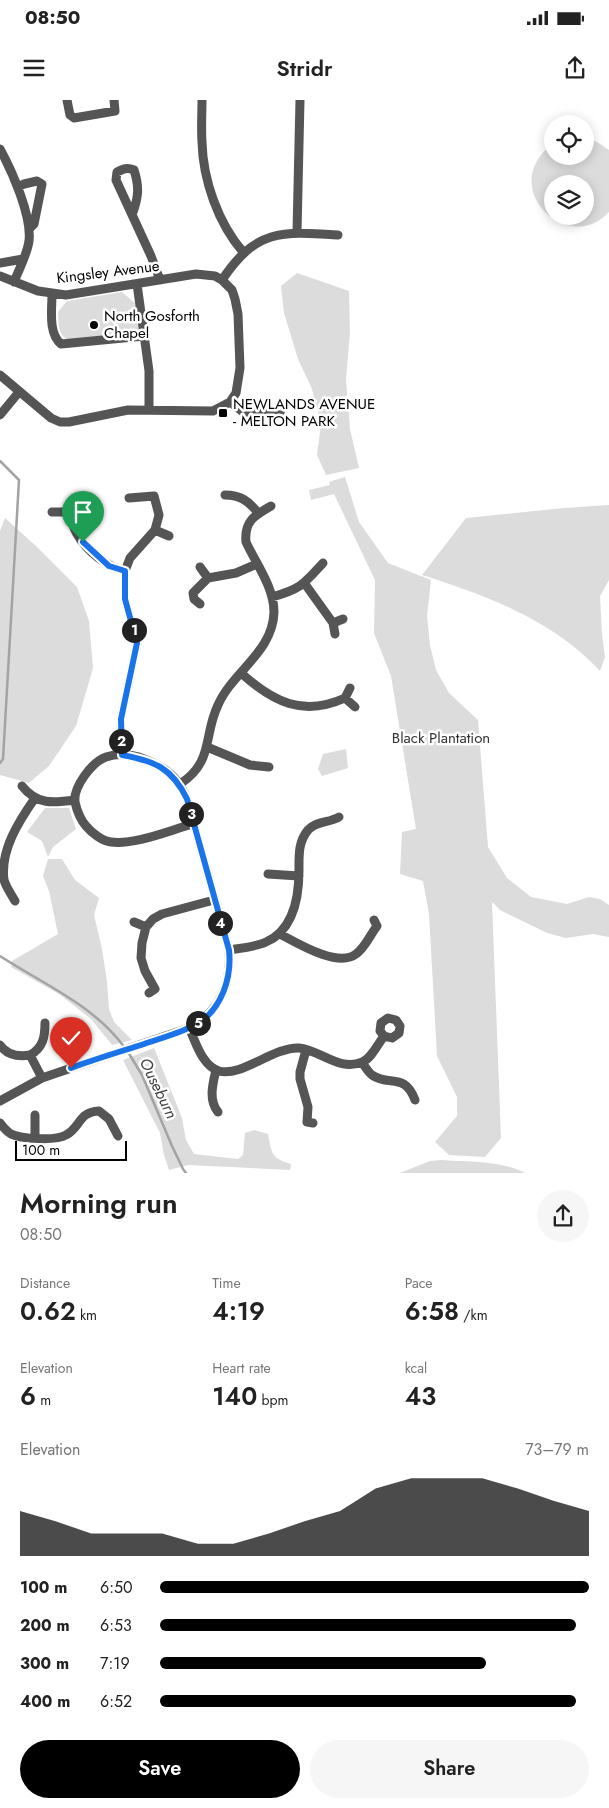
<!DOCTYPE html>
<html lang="en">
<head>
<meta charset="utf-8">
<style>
	body { margin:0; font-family:Jost,sans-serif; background:#f6f6f6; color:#222; height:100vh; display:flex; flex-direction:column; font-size:19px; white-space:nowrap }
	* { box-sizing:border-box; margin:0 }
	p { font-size:16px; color:#767676 }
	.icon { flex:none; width:28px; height:28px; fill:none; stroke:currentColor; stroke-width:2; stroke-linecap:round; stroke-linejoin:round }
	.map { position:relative; height:1073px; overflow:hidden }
	.details { display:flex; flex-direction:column; background:#fff; flex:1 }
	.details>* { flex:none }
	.tools { position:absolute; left:544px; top:15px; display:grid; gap:10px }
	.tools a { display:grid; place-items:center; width:50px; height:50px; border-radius:50%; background:#fff; box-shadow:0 2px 12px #0003; font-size:25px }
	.scale { position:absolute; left:15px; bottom:12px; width:112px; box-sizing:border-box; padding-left:5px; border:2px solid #000; border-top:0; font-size:14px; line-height:18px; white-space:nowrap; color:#000; -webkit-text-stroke:4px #fff; paint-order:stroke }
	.pin { position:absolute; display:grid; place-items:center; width:42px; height:42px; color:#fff; margin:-51px -21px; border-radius:50% 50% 50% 0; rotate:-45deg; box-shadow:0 0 5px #0007 }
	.pin .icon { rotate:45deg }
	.km { position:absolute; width:25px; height:25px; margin:-12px; border-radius:50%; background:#222; color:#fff; font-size:14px; line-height:25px; text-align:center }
	.round { display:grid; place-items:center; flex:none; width:52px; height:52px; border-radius:26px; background:#f6f6f6 }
	.head { display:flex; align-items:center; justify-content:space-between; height:85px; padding:0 20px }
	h1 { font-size:28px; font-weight:600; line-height:38px }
	.figures { display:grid; grid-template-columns:repeat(3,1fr); gap:8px; height:85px; padding:5px 20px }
	.figures div { display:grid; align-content:center }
	.figures b { font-size:25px; font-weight:600 }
	.figures small { font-size:14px; font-weight:400 }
	.figures p { font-size:14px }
	.chart { height:140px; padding:10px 20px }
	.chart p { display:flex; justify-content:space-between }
	.chart svg { width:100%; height:90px; margin-top:5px; fill:#000; opacity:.7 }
	.primary-button { display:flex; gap:10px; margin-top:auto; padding:10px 20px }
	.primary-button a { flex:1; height:58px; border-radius:30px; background:#000; color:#fff; font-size:20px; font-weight:600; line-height:58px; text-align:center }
	.primary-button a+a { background:#f6f6f6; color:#222 }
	ul { padding:0 20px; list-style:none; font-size:16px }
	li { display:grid; grid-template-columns:80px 60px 1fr; align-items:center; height:38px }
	li i { height:12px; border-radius:6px; background:#000 }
	.status { display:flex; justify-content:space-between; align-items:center; height:35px; padding:0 25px; background:#fff; direction:ltr }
	.status svg { height:14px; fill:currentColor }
	header { display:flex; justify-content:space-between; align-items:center; height:65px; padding:0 20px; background:#fff; font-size:22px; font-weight:600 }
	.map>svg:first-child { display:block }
	.green { fill:#dcdcdc; fill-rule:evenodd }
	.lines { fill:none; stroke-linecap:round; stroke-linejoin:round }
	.stream { stroke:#a3a3a3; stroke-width:2.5 }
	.street { stroke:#555; stroke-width:9 }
	.route-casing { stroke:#fff; stroke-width:10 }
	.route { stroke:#1a73e8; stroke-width:6 }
	.poi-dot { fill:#000; stroke:#fff; stroke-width:2 }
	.labels { text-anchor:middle; stroke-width:5; stroke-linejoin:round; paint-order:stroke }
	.street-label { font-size:15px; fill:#000; stroke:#fff }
	.poi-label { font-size:15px; fill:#000; stroke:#fff; text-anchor:start }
	.park-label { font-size:15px; fill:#333; stroke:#fff }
	.water-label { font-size:16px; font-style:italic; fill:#444; stroke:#fff }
</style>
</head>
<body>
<div class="status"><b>08:50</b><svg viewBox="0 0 49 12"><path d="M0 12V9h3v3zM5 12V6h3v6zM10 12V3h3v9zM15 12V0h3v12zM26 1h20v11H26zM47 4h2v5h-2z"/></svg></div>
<header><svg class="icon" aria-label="menu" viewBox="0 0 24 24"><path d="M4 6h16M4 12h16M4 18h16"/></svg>Stridr<svg class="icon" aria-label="share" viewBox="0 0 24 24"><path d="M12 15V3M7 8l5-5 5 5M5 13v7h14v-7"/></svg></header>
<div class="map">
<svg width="609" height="1073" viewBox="0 0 609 1073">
	<rect width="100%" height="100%" fill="#fff"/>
	<!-- green -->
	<path class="green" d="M585 37 597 42 609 50V112C568 157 496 88 552 44V56H585ZM552 84H585V116H552Z
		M297 173 349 191 350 232 346 279 350 329 359 368 326 375 317 355 321 324 312 289 298 259 284 213 281 186Z
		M122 192 135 203 139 231 131 235 71 242C57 234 59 227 58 212L67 201Z
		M345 377 359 422 388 463 431 480 427 516 430 545 436 570 449 593 478 620 488 747 507 778 531 797 567 804 589 797 600 799 609 805V837L593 834 566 838 547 833 500 810 492 802 501 1038 485 1057 449 1055 435 1042 457 1016V997L437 956 429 814 423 781 400 774 402 732 416 729 391 576 374 533 375 480 334 394 311 400 309 390 330 385 329 382Z
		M609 405V480L600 496 602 534 605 557 600 571C554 521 486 495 422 475L466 418 564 408Z
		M5 418 37 447 77 487 89 521 93 568 76 626 49 666 29 683 0 675V431Z
		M346 649 348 668 322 676 318 669 323 654Z
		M45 708H69L76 729 53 747 48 757 42 741 27 732Z
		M48 759H62L75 780 99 798 94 815 102 849 107 882 109 909 114 922 132 940 112 945 91 919 59 894 11 867 12 861 58 834 49 791 43 776Z
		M154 948 182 1018 186 1040 194 1054 238 1059 243 1055 245 1033 254 1030 268 1034C272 1054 271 1058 291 1064L290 1070 188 1065 169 1070 164 1055 160 1033 123 960Z
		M441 1060C468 1062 500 1060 525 1073H400L430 1061Z"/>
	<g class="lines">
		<!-- stream -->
		<path class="stream" d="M0 361 19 380 3 659 0 663
			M0 856C43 884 94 905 125 948
			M128 952 142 975 172 1046 183 1069 186 1073"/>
		<!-- street -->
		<path class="street" d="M67 0 70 15 74 18 115 11 114 0
			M202 0C202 14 201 28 202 42 203 80 218 123 243 152
			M0 49C12 71 32 116 29 141 27 155 19 169 14 182
			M18 87 24 84 37 81 42 84 34 124 29 129
			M132 115C138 99 140 88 134 70 127 67 123 69 117 72L116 80 151 156 160 180
			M297 132 300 0
			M0 163 23 159
			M0 176 38 191 66 195 196 174 215 176 222 180 232 190 235 199 238 214 240 268 236 293 230 302 213 311 128 310 69 322H60L51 318 0 275
			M222 180C256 129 281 131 338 135
			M137 184 149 271V310
			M52 194C52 210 48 233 61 244L144 236
			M230 302 243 312 281 315
			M0 315 19 292
			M225 395C240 395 249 401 258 413
			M52 412H68L88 402
			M68 412C71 419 73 427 77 434 86 451 107 467 125 471
			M155 430 169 436
			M200 467 208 478
			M305 484 333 523 343 519
			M272 497C301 489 304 484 323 463
			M200 504 194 499 193 493 208 478 236 473 257 464
			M333 523 335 534
			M241 573C273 602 303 617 345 598L350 588
			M345 598 355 607
			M207 647 250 665 269 667
			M122 655 121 619 137 543 125 499V471L130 458 155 430 159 415 154 396 129 398
			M180 684C214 662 203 636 218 605 233 571 273 552 274 512 274 487 256 464 246 442 244 421 255 415 271 406
			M22 686C37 705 53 703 75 700
			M268 774 299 776
			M15 801C11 794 6 787 4 780 0 750 19 721 35 698
			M134 822 146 827
			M280 834C297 843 338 868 356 854 365 848 370 835 377 826L374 820
			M229 850C241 848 255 847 266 842 294 830 299 797 299 770 299 756 298 742 308 730 316 721 329 723 339 717
			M149 893 155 889 145 871 141 858 142 843 146 827 153 819 162 814 214 800
			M189 928C196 942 202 966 219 971 242 977 273 947 299 948 320 950 340 972 362 962 371 959 378 944 384 936L380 931 381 923 388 918 396 920 400 926 399 933 392 938 384 936
			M0 945C7 955 18 957 30 955L42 978
			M306 950 300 972V979L308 1007 307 1022 313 1023
			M30 955C43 948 45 937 45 923
			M362 962C365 967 368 972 372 975 389 987 405 972 415 1000
			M216 970C213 983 208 1000 218 1012
			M0 1001 42 978 189 928C219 913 232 883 229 850L187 699C184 693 182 687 178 682 163 663 130 649 106 657 92 662 73 687 75 702 77 711 80 719 86 726 92 733 102 741 111 742 136 745 170 730 193 724
			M0 1023C3 1027 6 1031 11 1034 21 1039 56 1041 66 1035 81 1027 78 1012 99 1011L109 1019 118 1036
			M35 1038V1015"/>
	</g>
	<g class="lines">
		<!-- route casing -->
		<g class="route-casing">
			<path id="route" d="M71 968C95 959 119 952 144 944 161 938 181 933 197 924 222 909 232 877 229 850L187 699C172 668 155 661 122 655L121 619 137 543 125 499V471L109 466 83 442"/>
		</g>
		<!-- route -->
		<use href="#route" class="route"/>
	</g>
	<!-- markers -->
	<g class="poi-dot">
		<circle cx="94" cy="225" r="5"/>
		<rect x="218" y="308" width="10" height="10" rx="2.5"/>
	</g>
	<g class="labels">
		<!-- street labels -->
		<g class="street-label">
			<text transform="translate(108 172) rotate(-7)" y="5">Kingsley Avenue</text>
		</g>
		<!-- poi labels -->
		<g class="poi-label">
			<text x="104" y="221">North Gosforth<tspan x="104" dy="17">Chapel</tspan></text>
			<text x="233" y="309">NEWLANDS AVENUE<tspan x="233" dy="17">- MELTON PARK</tspan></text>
		</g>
		<!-- park labels -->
		<g class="park-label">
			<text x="441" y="643">Black Plantation</text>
		</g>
		<!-- water labels -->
		<g class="water-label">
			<text transform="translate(159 988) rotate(64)" y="6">Ouseburn</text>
		</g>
	</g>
</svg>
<div class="tools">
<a><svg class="icon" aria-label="locate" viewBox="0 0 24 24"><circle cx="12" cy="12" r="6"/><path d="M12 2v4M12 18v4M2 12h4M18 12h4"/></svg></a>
<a><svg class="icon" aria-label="layers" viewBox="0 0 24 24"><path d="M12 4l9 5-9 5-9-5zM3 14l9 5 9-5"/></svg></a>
</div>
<div class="scale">100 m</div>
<div class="pin" style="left:83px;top:442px;background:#1e9e55"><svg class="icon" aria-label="arrive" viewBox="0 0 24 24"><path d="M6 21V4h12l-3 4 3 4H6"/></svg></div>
<div class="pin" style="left:71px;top:968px;background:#d93025"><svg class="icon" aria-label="check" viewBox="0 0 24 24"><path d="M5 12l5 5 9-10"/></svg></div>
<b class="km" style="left:134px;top:530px">1</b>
<b class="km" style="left:121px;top:641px">2</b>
<b class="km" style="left:191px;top:714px">3</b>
<b class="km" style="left:220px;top:823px">4</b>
<b class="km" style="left:198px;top:923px">5</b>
</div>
<section class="details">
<div class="head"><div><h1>Morning run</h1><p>08:50</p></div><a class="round"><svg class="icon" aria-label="share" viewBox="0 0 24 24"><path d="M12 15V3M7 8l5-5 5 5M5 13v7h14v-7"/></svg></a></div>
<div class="figures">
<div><p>Distance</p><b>0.62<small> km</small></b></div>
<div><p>Time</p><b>4:19</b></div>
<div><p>Pace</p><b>6:58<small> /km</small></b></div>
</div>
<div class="figures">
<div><p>Elevation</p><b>6<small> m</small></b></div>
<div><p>Heart rate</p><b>140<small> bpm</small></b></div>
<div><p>kcal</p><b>43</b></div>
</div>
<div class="chart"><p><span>Elevation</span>73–79 m</p>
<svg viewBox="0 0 160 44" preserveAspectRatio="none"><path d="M0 44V22L10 27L20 33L30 33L40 33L50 38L60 38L70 33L80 27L90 22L100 11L110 6L120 6L130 6L140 11L150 17L160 22V44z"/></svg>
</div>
<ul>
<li><b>100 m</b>6:50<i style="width:100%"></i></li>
<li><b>200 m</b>6:53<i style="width:97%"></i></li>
<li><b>300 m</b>7:19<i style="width:76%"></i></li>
<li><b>400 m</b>6:52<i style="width:97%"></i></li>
</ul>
<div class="primary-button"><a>Save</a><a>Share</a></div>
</section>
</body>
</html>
